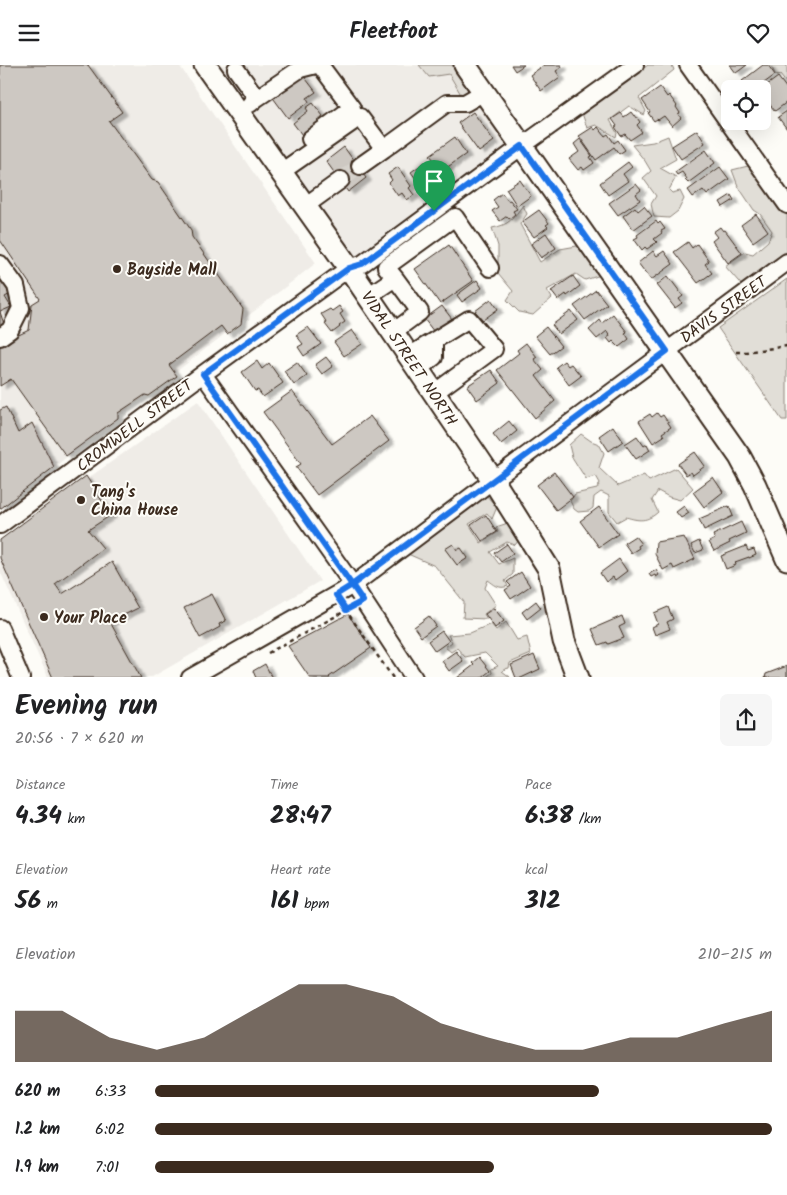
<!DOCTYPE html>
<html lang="en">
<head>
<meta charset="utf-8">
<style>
	body { margin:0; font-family:Kalam,sans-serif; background:#f6f6f6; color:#202124; height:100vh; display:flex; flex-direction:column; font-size:19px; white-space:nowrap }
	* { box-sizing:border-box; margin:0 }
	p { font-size:16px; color:#757577 }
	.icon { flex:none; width:28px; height:28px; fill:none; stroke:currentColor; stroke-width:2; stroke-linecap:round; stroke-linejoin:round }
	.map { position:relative; height:612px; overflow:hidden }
	.details { display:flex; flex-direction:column; background:#fff; flex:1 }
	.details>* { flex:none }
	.buttons { position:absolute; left:721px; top:15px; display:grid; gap:10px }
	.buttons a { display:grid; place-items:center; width:50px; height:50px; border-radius:8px; background:#fff; box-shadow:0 5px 20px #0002; font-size:25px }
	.pin { position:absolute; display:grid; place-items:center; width:42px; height:42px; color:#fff; margin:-51px -21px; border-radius:50% 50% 50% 0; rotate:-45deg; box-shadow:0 0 5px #0007 }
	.pin .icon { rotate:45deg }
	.round { display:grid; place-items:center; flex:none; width:52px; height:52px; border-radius:8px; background:#f6f6f6 }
	.head { display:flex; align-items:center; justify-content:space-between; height:85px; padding:0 15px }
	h1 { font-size:28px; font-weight:800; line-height:38px }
	.figures { display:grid; grid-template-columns:repeat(3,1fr); gap:8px; height:85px; padding:5px 15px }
	.figures div { display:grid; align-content:center }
	.figures b { font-size:25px; font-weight:800 }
	.figures small { font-size:14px; font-weight:400 }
	.figures p { font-size:14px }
	.chart { height:140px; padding:10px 15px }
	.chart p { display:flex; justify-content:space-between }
	.chart svg { width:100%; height:90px; margin-top:5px; fill:#3b2a1e; opacity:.7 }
	ul { padding:0 15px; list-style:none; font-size:16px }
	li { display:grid; grid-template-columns:80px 60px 1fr; align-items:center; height:38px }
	li i { height:12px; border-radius:6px; background:#3b2a1e }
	header { display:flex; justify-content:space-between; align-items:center; height:65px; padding:0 15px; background:#fff; font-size:22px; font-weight:800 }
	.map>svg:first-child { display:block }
	.built { fill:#efece7 }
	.green { fill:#e1ded7; stroke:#8e847a }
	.building { fill:#cdc8c2; stroke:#3b2a1e; filter:url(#shadow) }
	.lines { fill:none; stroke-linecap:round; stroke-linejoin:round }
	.minor-tunnel { stroke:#d6d2cc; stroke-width:16; stroke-dasharray:16 8; stroke-linecap:butt }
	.minor-casing { stroke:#3b2a1e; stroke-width:20 }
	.major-casing { stroke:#3b2a1e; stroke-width:25 }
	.path { stroke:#3b2a1e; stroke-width:2.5; stroke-dasharray:4 4; stroke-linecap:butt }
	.minor { stroke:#fdfcf7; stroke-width:16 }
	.major { stroke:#fdfcf7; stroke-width:21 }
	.route-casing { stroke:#fff; stroke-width:10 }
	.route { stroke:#1a73e8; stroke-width:6 }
	.poi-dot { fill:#3b2a1e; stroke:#fdfcf7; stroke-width:2 }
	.labels { text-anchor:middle; stroke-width:4; stroke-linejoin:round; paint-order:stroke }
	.poi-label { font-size:16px; font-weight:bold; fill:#3b2a1e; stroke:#fdfcf7; text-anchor:start }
	.street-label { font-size:16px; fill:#3b2a1e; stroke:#fdfcf7 }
</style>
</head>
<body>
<header><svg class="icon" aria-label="menu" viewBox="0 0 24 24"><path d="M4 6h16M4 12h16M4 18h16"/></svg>Fleetfoot<svg class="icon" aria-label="heart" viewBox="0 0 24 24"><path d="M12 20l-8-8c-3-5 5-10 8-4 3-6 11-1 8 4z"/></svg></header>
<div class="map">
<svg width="787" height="613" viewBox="0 0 787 613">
	<defs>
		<filter id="shadow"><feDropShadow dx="5.5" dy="3" stdDeviation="1" flood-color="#0004"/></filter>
	</defs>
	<rect width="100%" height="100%" fill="#fdfcf7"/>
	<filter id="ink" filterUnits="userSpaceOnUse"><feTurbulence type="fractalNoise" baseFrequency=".02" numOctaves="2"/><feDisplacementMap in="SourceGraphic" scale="10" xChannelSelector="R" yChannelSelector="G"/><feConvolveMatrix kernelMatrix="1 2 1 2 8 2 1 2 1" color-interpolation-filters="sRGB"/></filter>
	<g filter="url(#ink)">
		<!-- built -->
		<path class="built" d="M0 0H179L316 198 0 444Z
			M209 0H461L518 80 350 201Z
			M198 336 320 516 152 612H48L0 506V475Z"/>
		<!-- green -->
		<path class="green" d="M419 0H461L479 26 463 33 449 9 429 12Z
			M648 0H672L674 5 639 33 646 46 644 50 629 41 610 55 617 68 616 72 596 60 587 63 582 48Z
			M773 0H787V19L780 10 776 11 771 1Z
			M668 71 676 94 660 103 676 112 669 125 672 128 680 126 684 134 678 146 669 153 654 152 651 139 656 131 643 113 651 106 645 96 632 80 653 77Z
			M756 99 787 146V192L745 224 725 201 745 187 753 189 768 176 772 166 760 149 754 145 738 121 732 105Z
			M523 140 527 149 520 159 540 197 560 184 588 179 607 208 585 215 576 209 547 225 552 233 533 250 519 247 507 235 513 226 498 208V181L492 163C510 160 513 153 523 140Z
			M787 214V355H782L718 263Z
			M581 369 591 376 599 379 604 388 599 403 618 421 644 410 649 416 676 403 693 423 680 435 669 432 658 426 652 435 658 447C647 457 639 456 626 452L617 457 609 447V431L601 427 594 432 593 443 589 446 578 447 574 444 570 436 575 429 597 424 600 418 596 411 586 414 572 392 569 380Z
			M482 426 497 442 492 454 487 448 469 459 481 478 498 467 496 462 511 457 522 471 515 480 507 477 490 487 499 499 513 493V509L505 516 508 521C499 525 494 519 488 515L485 523 496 540 484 549 487 554 463 553 464 537 435 501 401 486Z
			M506 557 517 575 527 572 531 589 510 598 509 603 505 604 502 606 510 612H486L492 608 491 604 498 601 485 588 465 592 457 583 451 587 445 582 452 577 448 570 470 568 491 559 496 565Z"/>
		<!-- building -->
		<path class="building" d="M0 0H88L122 47 109 56 152 115 158 117 191 165 192 172 243 244 241 259 227 269 221 261 169 300 177 311 149 331 145 330 118 348V353L66 391 11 314 0 321V279L29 265 32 239 40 234 0 175Z
			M511 0H524L515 6Z
			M544 0H561L562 2 556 6 560 12 541 26 530 10Z
			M730 0H747L736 8Z
			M763 0H768L775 10 756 24H748L742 16Z
			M303 10 316 27 307 33 309 37 288 53 271 30Z
			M778 12 787 24V37L775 46 762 30V24Z
			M660 22 667 32 669 30 677 41 676 42 680 48 678 49 681 53 672 61 664 51 658 55 657 54 654 56 648 48 650 47 642 35Z
			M313 38 323 51 317 55 319 57 302 70 293 58 308 46 306 43Z
			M787 46V64L778 52Z
			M473 47 494 76 479 87 458 58Z
			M631 47 634 51 635 50 640 57 637 60 642 67 630 75 625 69 621 71 615 62 617 61 612 54 621 48 624 52Z
			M593 62 595 65 598 62 605 71 608 69 614 78 618 75 625 85 619 89 614 82 596 95 579 71Z
			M697 65 705 78 681 94 672 81Z
			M455 72 466 89 442 106 430 90Z
			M580 74 592 91 590 92 594 98 584 105 582 102 578 105 569 94 579 87 574 79Z
			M344 82 366 113 348 127 326 96Z
			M706 85 715 98 688 118 685 115 687 114 682 107 677 110 675 107Z
			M425 97 440 117 426 128 411 107Z
			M628 97 632 102 623 109 628 116 608 130 600 118Z
			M398 102 411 121 409 123 414 130 407 135 402 128 398 131 389 118 392 115 388 109Z
			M720 102 729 114 707 130 703 125 693 132 688 125Z
			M520 115 531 131 517 141 506 124Z
			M636 119 641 125 636 129 640 135 618 150 609 138Z
			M502 128 508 136 510 135 517 144 513 146 515 149 509 154 507 151 500 156 492 146 498 142 493 135Z
			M731 130 734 135 723 142 720 137Z
			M644 141 652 151 633 165 623 151 635 142 638 146Z
			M539 145 549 158 546 160 548 162 534 172 522 157Z
			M756 149 768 166 753 177 741 160Z
			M656 156 658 159 660 157 665 164 661 166 662 168 654 174 657 177 647 184 645 182 642 185 634 174 638 172 637 170Z
			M720 162 723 166 725 165 742 188 728 198 712 176 717 172 713 167Z
			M546 168 556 183 541 193 531 179Z
			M688 177 692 183 697 179 709 196 705 199 712 208 698 218 674 187Z
			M449 180 473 216 440 239 415 204Z
			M653 186 657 191 664 186 673 199 651 215 638 198Z
			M0 209 12 228 5 232 11 242 0 247 4 259 0 261Z
			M573 211 580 221 567 231 566 229 558 235 551 226Z
			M668 211 683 231 679 234 682 238 675 243 657 220Z
			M477 215 482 223 462 237 457 230Z
			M596 225 607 239 585 255 574 241Z
			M491 234 498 244 483 255 475 246Z
			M339 241 343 247 340 249 345 257 339 261 340 262 332 268 325 259 327 258 321 249 330 244 332 246Z
			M442 241 452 254 434 267 424 254Z
			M571 246 578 255 559 269 552 260Z
			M613 249 627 267 625 268 629 274 619 282 613 276 611 278 607 273 610 271 607 266 597 274 589 265 600 255 602 258Z
			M308 262 321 279 304 291 298 282 303 279 296 270Z
			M546 262 561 281 550 289 535 271Z
			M352 265 362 279 344 291 334 277Z
			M526 278 537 292 534 294 543 305 536 311 555 336 535 353 497 305 519 288 517 285Z
			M326 292 333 301 322 309 315 300Z
			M257 296 262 304 269 298 283 318 263 332 258 325 255 326 242 307Z
			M564 296 568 301 571 299 581 311 569 320 556 302Z
			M297 297 307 311 294 320 284 306Z
			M491 305 500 318 477 335 467 321Z
			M292 326 332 379 370 351 389 376 317 430 296 402 301 399 263 347Z
			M6 342 18 368 32 358 54 402 0 444V345Z
			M657 348 660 352 663 350 671 362 662 368 664 371 653 378 639 356 650 349 652 352Z
			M509 356 517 366 501 379 493 369Z
			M613 361 623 376 609 386 599 371Z
			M637 371 644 381 647 379 650 385 636 394 625 379Z
			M695 387 705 401 693 410 691 407 686 410 678 399Z
			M554 407 573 432 556 445 537 420Z
			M86 411 111 450 88 465 103 483 55 519 62 529 112 497 138 543 110 557 141 613H53L0 493V475Z
			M713 412 723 427 704 442 693 427Z
			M684 441 689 448 681 453 676 447Z
			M729 441 733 451 704 465 699 454Z
			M599 442 618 469 599 482 580 456Z
			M486 450 497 467 482 476 471 460Z
			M741 457 746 468 729 476 730 478 714 486 709 477 715 474 713 470Z
			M635 471 641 479 638 481 639 483 631 488 624 478Z
			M684 472 695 494 674 504 672 500 663 505 655 489 656 477Z
			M699 476 703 485 695 488 691 480Z
			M453 479 457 485 461 483 468 493 457 500 445 484Z
			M507 479 513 488 501 497 494 488Z
			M746 481 748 486 754 484 756 490 749 493V492L735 497 736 500 726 504 721 491Z
			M619 494 627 506 615 515 613 512 606 517 600 508Z
			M656 505 659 510 656 512 655 510 651 512 649 509Z
			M521 507 530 521 511 534 505 525 511 521 507 517Z
			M212 529 226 556 219 559 220 562 200 573 184 543Z
			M536 536 541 543 527 554 522 547Z
			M668 542 673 554 667 557 670 564 655 570 652 562 658 559 654 548Z
			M494 543 504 556 495 563 485 549Z
			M348 549 371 583 329 612 330 613H310L288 581Z
			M429 551 436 561 421 572 414 562Z
			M622 551 625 559 619 562 624 573 608 579 607 577 599 580 592 564Z
			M442 566 449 576 435 586 428 576Z
			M456 586 463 596 449 606 442 596Z
			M534 590 540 604 521 613H516L511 600Z
			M479 592 490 606 481 613H457L474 600 472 598Z
			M265 599 272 613H256L253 606Z
			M787 601V613H765L766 609Z"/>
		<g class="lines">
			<!-- minor-tunnel -->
			<path class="minor-tunnel" d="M341 115 360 101"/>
			<!-- minor casing -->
			<g class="minor-casing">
				<path id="minor" d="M688 0 787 140
					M236 4 257 33 250 39
					M257 33 300 4 316 0
					M310 74 352 43 320 0
					M384 84 447 38H465L484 27
					M281 107 360 52 384 84 360 101
					M305 141 341 115
					M0 199 16 221 21 243 10 265 0 272
					M395 213 386 202 455 152 490 203
					M368 231 395 213 420 247 393 267
					M409 291 469 254 494 284 434 328
					M418 304 434 292V276
					M203 309 353 520 414 613
					M0 460 203 309 349 203 362 199 522 81 635 0
					M0 563 21 613
					M190 613 353 520 493 415 787 197"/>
			</g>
			<!-- major casing -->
			<g class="major-casing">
				<path id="major" d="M205 0 349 203 409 291 493 415 549 504 564 576 578 613
					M465 0 740 392 755 420 787 494"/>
			</g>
			<!-- path -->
			<path class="path" d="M736 287H746L787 281
				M345 544 393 613
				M268 588 351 543"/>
			<!-- minor -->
			<use href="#minor" class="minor"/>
			<!-- major -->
			<use href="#major" class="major"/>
		</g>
	</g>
	<g class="lines" filter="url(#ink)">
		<!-- route casing -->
		<g class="route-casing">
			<path id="route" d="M434 146 362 199 349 203 203 309 352 520 363 536 346 545 336 530 352 520 667 286 522 81 434 146"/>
		</g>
		<!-- route -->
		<use href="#route" class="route"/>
	</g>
	<!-- markers -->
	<g class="poi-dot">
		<circle cx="117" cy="204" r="5"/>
		<circle cx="81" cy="435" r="5"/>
		<circle cx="44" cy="552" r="5"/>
	</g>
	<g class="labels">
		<!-- poi labels -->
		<g class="poi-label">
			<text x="127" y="210">Bayside Mall</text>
			<text x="91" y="432">Tang's<tspan x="91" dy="18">China House</tspan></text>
			<text x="54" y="558">Your Place</text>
		</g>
		<!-- street labels -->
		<g class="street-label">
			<text transform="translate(723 244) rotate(-36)" y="6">DAVIS STREET</text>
			<text transform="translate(410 293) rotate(56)" y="6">VIDAL STREET NORTH</text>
			<text transform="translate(134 360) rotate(-37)" y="6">CROMWELL STREET</text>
		</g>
	</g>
</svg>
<div class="buttons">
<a><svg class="icon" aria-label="locate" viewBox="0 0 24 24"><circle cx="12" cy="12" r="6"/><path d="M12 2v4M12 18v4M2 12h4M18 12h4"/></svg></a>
</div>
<div class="pin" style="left:434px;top:146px;background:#1e9e55"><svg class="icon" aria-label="arrive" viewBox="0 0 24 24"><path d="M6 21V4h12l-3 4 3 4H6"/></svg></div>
</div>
<section class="details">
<div class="head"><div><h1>Evening run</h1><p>20:56 · 7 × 620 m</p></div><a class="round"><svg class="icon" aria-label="share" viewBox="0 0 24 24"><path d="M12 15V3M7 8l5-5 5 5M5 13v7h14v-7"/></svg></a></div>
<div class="figures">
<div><p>Distance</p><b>4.34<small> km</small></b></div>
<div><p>Time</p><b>28:47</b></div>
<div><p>Pace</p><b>6:38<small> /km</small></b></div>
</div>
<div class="figures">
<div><p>Elevation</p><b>56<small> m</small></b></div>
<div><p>Heart rate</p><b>161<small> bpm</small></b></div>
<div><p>kcal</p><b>312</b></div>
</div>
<div class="chart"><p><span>Elevation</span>210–215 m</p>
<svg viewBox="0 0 160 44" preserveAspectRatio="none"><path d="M0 44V19L10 19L20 32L30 38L40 32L50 19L60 6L70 6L80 12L90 25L100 32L110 38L120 38L130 32L140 32L150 25L160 19V44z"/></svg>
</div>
<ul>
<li><b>620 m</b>6:33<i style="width:72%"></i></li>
<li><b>1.2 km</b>6:02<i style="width:100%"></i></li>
<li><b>1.9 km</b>7:01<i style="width:55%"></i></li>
</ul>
</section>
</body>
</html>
